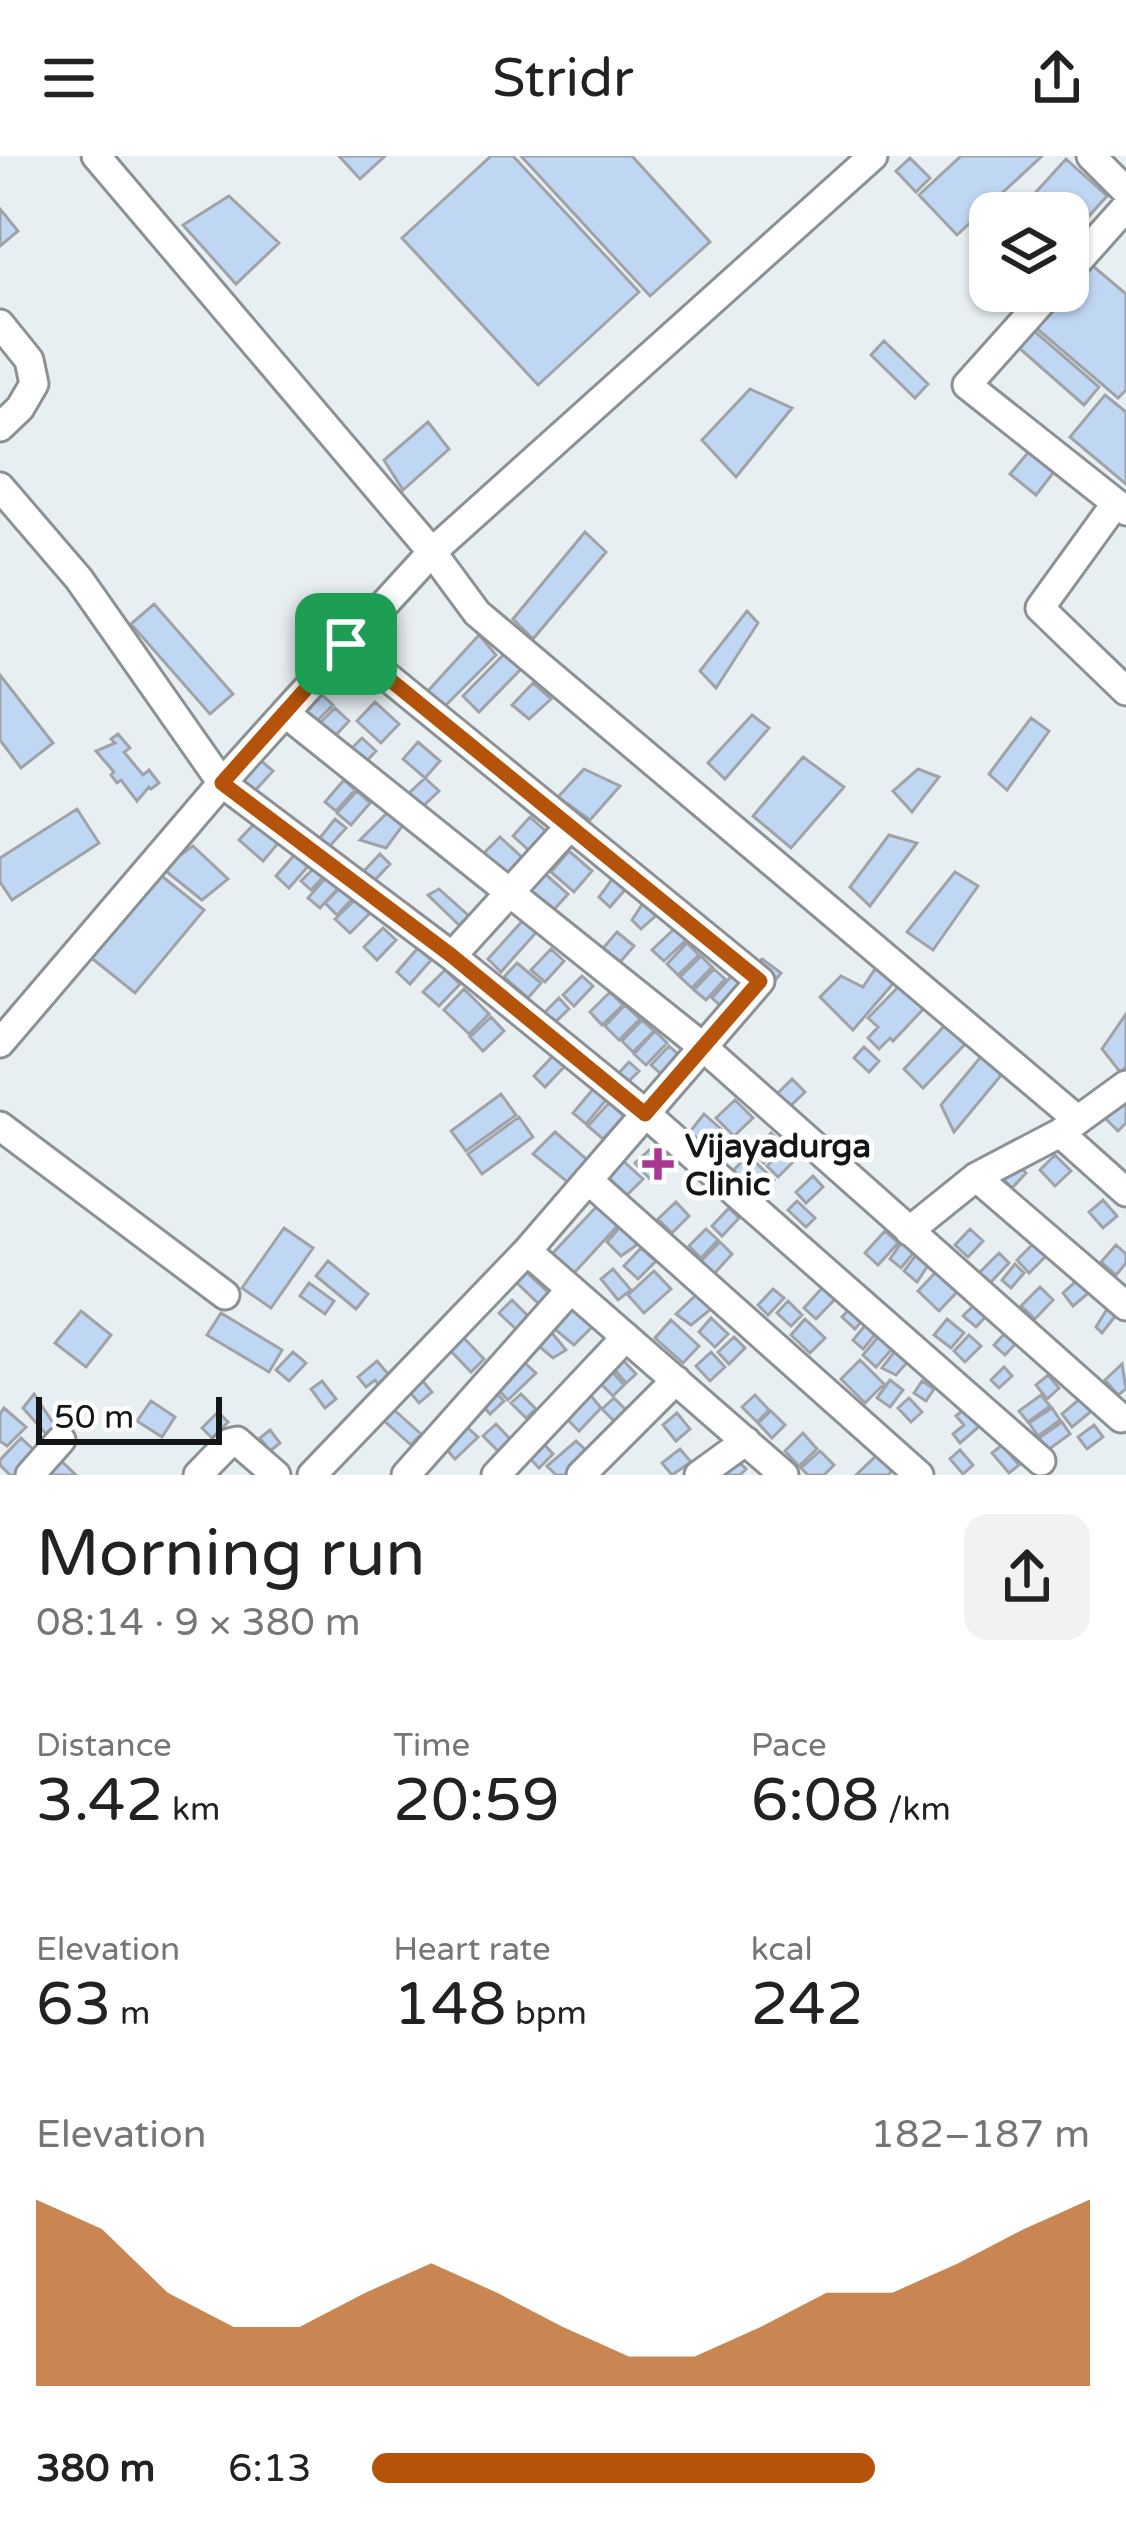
<!DOCTYPE html>
<html lang="en">
<head>
<meta charset="utf-8">
<style>
	body { margin:0; font-family:"Varela Round",sans-serif; background:#f2f2f2; color:#222; height:100vh; display:flex; flex-direction:column; font-size:45px; white-space:nowrap }
	* { box-sizing:border-box; margin:0 }
	p { font-size:39px; color:#767676 }
	.icon { flex:none; width:66px; height:66px; fill:none; stroke:currentColor; stroke-width:2; stroke-linecap:round; stroke-linejoin:round }
	.map { position:relative; height:1319px; overflow:hidden }
	.drawer { display:flex; flex-direction:column; background:#fff; flex:1 }
	.drawer>* { flex:none }
	.controls { position:absolute; left:969px; top:36px; display:grid; gap:24px }
	.controls a { display:grid; place-items:center; width:120px; height:120px; border-radius:24px; background:#fff; box-shadow:0 3px 9px #0004; font-size:60px }
	.scale { position:absolute; left:36px; bottom:30px; width:186px; box-sizing:border-box; padding-left:12px; border:6px solid #131516; border-top:0; font-size:33px; line-height:42px; white-space:nowrap; color:#131516; -webkit-text-stroke:9px #fff; paint-order:stroke }
	.pin { position:absolute; display:grid; place-items:center; width:102px; height:102px; color:#fff; margin:-51px; border-radius:24px; box-shadow:0 6px 18px #0006 }
	.round { display:grid; place-items:center; flex:none; width:126px; height:126px; border-radius:24px; background:#f2f2f2 }
	.overview { display:flex; align-items:center; justify-content:space-between; height:204px; padding:0 36px }
	h1 { font-size:66px; font-weight:600; line-height:90px }
	.metrics { display:grid; grid-template-columns:repeat(3,1fr); gap:18px; height:204px; padding:12px 36px }
	.metrics div { display:grid; align-content:center }
	.metrics b { font-size:60px; font-weight:600 }
	.metrics small { font-size:33px; font-weight:400 }
	.metrics p { font-size:33px }
	.chart { height:336px; padding:24px 36px }
	.chart p { display:flex; justify-content:space-between }
	.chart svg { width:100%; height:216px; margin-top:12px; fill:#b45309; opacity:.7 }
	ul { padding:0 36px; list-style:none; font-size:39px }
	li { display:grid; grid-template-columns:192px 144px 1fr; align-items:center; height:90px }
	li i { height:30px; border-radius:15px; background:#b45309 }
	header { display:flex; justify-content:space-between; align-items:center; height:156px; padding:0 36px; background:#fff; font-size:54px; font-weight:600 }
	.map>svg:first-child { display:block }
	.building { fill:#c0d7f4; stroke:#9fa3a8; stroke-width:3 }
	.lines { fill:none; stroke-linecap:round; stroke-linejoin:round }
	.minor-casing { stroke:#8b9194; stroke-width:33 }
	.minor { stroke:#fff; stroke-width:27 }
	.route-casing { stroke:#fff; stroke-width:24 }
	.route { stroke:#b45309; stroke-width:15 }
	.poi-dot { fill:#a93690; stroke:#fff; stroke-width:4.5 }
	.labels { text-anchor:middle; stroke-width:10; stroke-linejoin:round; paint-order:stroke }
	.poi-label { font-size:33px; font-weight:bold; fill:#131516; stroke:#fff; text-anchor:start }
</style>
</head>
<body>
<header><svg class="icon" aria-label="menu" viewBox="0 0 24 24"><path d="M4 6h16M4 12h16M4 18h16"/></svg>Stridr<svg class="icon" aria-label="share" viewBox="0 0 24 24"><path d="M12 15V3M7 8l5-5 5 5M5 13v7h14v-7"/></svg></header>
<div class="map">
<svg width="1126" height="1319" viewBox="0 0 1126 1319">
	<rect width="100%" height="100%" fill="#e8eff2"/>
	<!-- building -->
	<path class="building" d="M339 0H385L360 23Z
		M491 0H513L639 136 538 229 402 82Z
		M521 0H632L710 86 650 140Z
		M961 0H1042L957 79 919 39Z
		M910 2 930 22 916 36 896 15Z
		M1066 3 1107 40 1068 83V57H1017Z
		M229 40 279 87 236 128 183 69Z
		M0 53 18 75 0 90Z
		M1087 105 1126 138V234L1118 242 1035 171 1064 135H1068Z
		M1033 174 1099 231 1084 249 1018 191Z
		M884 185 928 228 915 242 871 199Z
		M750 233 792 252 736 321 702 284Z
		M1105 239 1126 256V328L1070 281Z
		M428 266 449 293 403 334 384 304Z
		M1032 292 1057 312 1036 339 1010 318Z
		M585 376 606 396 533 483 513 463Z
		M154 448 233 538 210 558 131 468Z
		M747 455 758 467 716 532 700 515Z
		M479 479 496 499 445 550 428 535Z
		M504 498 521 513 479 556 463 540Z
		M0 519 53 587 21 612 0 584Z
		M533 527 551 543 529 563 512 549Z
		M320 537 333 549 317 565 304 553Z
		M375 546 399 568 381 587 357 565Z
		M335 552 349 565 331 584 317 570Z
		M752 559 769 572 725 623 708 607Z
		M1031 562 1049 575 1007 634 989 618Z
		M118 578 130 592 124 596 143 619 149 614 159 627 151 633 149 631 137 645 121 624 117 627 111 619 114 616 96 595 115 587 111 583Z
		M362 582 376 595 360 612 346 598Z
		M418 586 440 605 425 622 403 603Z
		M803 601 844 631 791 692 753 660Z
		M259 603 273 615 252 638 238 626Z
		M584 613 620 630 590 664 558 641Z
		M918 613 939 621 912 656 893 635Z
		M425 622 439 635 421 652 407 639Z
		M344 624 355 634 336 655 325 646Z
		M357 635 370 647 351 669 337 657Z
		M393 651 409 661 386 692 360 684Z
		M77 653 99 687 12 744 0 726V702Z
		M530 661 549 678 533 698 513 680Z
		M335 663 346 672 329 691 319 683Z
		M257 665 280 685 263 705 239 684Z
		M889 679 917 687 870 750 850 731Z
		M500 681 526 705 508 723 482 699Z
		M193 690 228 723 202 744 162 712Z
		M569 695 592 715 574 736 551 716Z
		M297 696 310 708 289 732 276 720Z
		M380 698 390 708 373 726 363 716Z
		M316 710 325 719 311 734 301 725Z
		M543 716 568 738 550 758 525 737Z
		M955 716 978 730 933 794 907 776Z
		M158 717 204 754 135 837 89 800Z
		M329 718 341 729 320 752 308 742Z
		M616 718 630 728 610 751 599 741Z
		M344 728 355 740 337 759 325 747Z
		M439 733 469 760 459 769 428 739Z
		M647 741 661 755 641 773 632 764Z
		M357 742 371 756 350 777 335 763Z
		M525 762 540 772 501 816 488 803Z
		M383 772 396 784 377 804 364 791Z
		M674 773 686 784 664 805 652 794Z
		M617 776 634 790 615 812 598 798Z
		M687 787 699 799 678 819 667 808Z
		M418 792 431 804 410 828 397 816Z
		M551 793 564 805 545 826 531 814Z
		M701 800 712 811 692 832 680 821Z
		M762 803 781 817 772 828 753 814Z
		M517 807 541 827 528 842 504 821Z
		M879 807 896 824 853 874 820 841 841 820 863 831Z
		M714 813 725 823 706 844 694 834Z
		M445 814 460 828 439 850 423 836Z
		M733 818 746 829 724 853 712 842Z
		M582 820 593 830 574 850 563 839Z
		M906 823 930 846 893 885 890 882 879 893 868 882 878 871 868 862Z
		M464 833 489 858 469 878 444 854Z
		M610 836 623 849 602 869 590 856Z
		M559 842 569 853 551 870 541 860Z
		M625 849 640 863 619 884 605 870Z
		M1126 858V910L1121 917 1102 893Z
		M491 861 504 875 483 895 470 881Z
		M642 864 654 875 633 896 622 885Z
		M949 865 969 884 923 932 904 913Z
		M655 875 667 887 646 909 634 898Z
		M669 890 680 900 662 919 651 909Z
		M864 891 879 905 869 916 854 902Z
		M984 897 1008 911 954 976 941 949Z
		M553 900 564 911 545 931 534 920Z
		M629 906 639 915 625 929 616 920Z
		M792 923 805 936 785 955 773 942Z
		M593 933 606 944 586 968 573 957Z
		M501 938 516 959 466 995 451 975Z
		M1121 943 1126 948V967L1118 975 1103 960Z
		M735 944 753 962 734 980 716 962Z
		M609 947 624 960 603 983 588 970Z
		M704 958 722 974 704 997 685 982Z
		M519 961 533 981 482 1018 468 998Z
		M555 976 591 1007 570 1028 533 998Z
		M771 977 782 988 764 1007 753 996Z
		M657 987 673 1005 651 1024 635 1007Z
		M785 992 796 1003 778 1021 767 1010Z
		M748 999 774 1024 757 1042 731 1017Z
		M1055 999 1071 1015 1055 1030 1040 1014Z
		M621 1003 643 1023 627 1039 606 1019Z
		M1015 1006 1026 1017 1012 1032 1001 1021Z
		M813 1020 823 1031 806 1047 796 1036Z
		M1103 1044 1117 1060 1103 1072 1089 1056Z
		M797 1045 815 1062 806 1071 788 1054Z
		M676 1046 689 1060 672 1077 658 1063Z
		M599 1048 620 1067 574 1117 552 1098Z
		M729 1052 739 1062 722 1080 712 1070Z
		M620 1071 638 1088 621 1100 607 1086Z
		M284 1072 313 1092 271 1152 242 1132Z
		M706 1073 718 1084 701 1102 689 1090Z
		M970 1073 983 1085 968 1101 955 1089Z
		M885 1075 898 1087 878 1109 865 1097Z
		M720 1086 732 1098 713 1119 700 1106Z
		M902 1086 914 1096 901 1112 890 1103Z
		M1035 1086 1047 1099 1029 1117 1017 1104Z
		M1116 1089 1126 1098V1107L1116 1119 1101 1106Z
		M641 1092 656 1105 638 1123 624 1110Z
		M918 1096 929 1108 917 1126 904 1115Z
		M999 1097 1009 1107 989 1128 979 1117Z
		M328 1105 368 1138 356 1153 316 1120Z
		M1015 1108 1024 1117 1011 1132 1002 1124Z
		M613 1113 631 1134 618 1144 601 1123Z
		M654 1115 671 1133 644 1157 628 1139Z
		M937 1115 958 1135 939 1155 918 1135Z
		M526 1116 550 1138 540 1149 516 1126Z
		M1081 1121 1092 1134 1073 1150 1063 1137Z
		M309 1127 334 1145 325 1158 300 1140Z
		M1040 1131 1053 1144 1035 1163 1021 1150Z
		M822 1132 835 1143 816 1163 804 1152Z
		M773 1133 784 1142 768 1159 758 1149Z
		M696 1139 711 1153 691 1169 676 1158Z
		M512 1144 532 1164 519 1176 499 1157Z
		M788 1145 802 1159 791 1170 777 1157Z
		M978 1145 990 1156 976 1171 963 1160Z
		M575 1149 596 1167 574 1189 551 1170Z
		M851 1151 864 1162 855 1173 842 1161Z
		M1107 1153 1116 1159 1102 1177 1096 1171Z
		M81 1155 111 1179 86 1211 55 1187Z
		M221 1157 282 1194 269 1216 207 1179Z
		M711 1162 728 1178 715 1191 699 1176Z
		M805 1163 825 1182 810 1197 791 1179Z
		M947 1163 964 1177 951 1192 934 1179Z
		M671 1164 699 1190 683 1207 655 1182Z
		M868 1166 878 1175 863 1193 853 1184Z
		M547 1171 566 1194 553 1202 534 1186Z
		M1008 1174 1019 1184 1005 1199 994 1189Z
		M460 1178 484 1203 471 1216 447 1191Z
		M969 1179 981 1190 965 1206 954 1195Z
		M734 1181 745 1192 729 1208 718 1196Z
		M878 1181 892 1193 876 1211 863 1199Z
		M898 1191 911 1202 896 1219 882 1212Z
		M293 1196 306 1207 289 1225 276 1214Z
		M711 1196 725 1211 710 1225 696 1210Z
		M619 1200 636 1218 626 1227 610 1208Z
		M518 1201 536 1217 508 1244 493 1228Z
		M860 1204 884 1228 865 1247 841 1223Z
		M377 1205 389 1219 378 1228 375 1224 366 1231 358 1221Z
		M1122 1208 1126 1233 1118 1239 1105 1224Z
		M607 1210 624 1229 613 1240 595 1222Z
		M1004 1211 1012 1220 999 1232 991 1224Z
		M1048 1219 1059 1232 1047 1243 1036 1229Z
		M421 1223 432 1236 419 1247 408 1234Z
		M890 1224 903 1234 890 1251 877 1242Z
		M322 1225 336 1243 325 1252 311 1233Z
		M922 1225 934 1233 926 1245 914 1237Z
		M490 1231 504 1245 490 1258 477 1243Z
		M587 1235 601 1252 579 1275 563 1259Z
		M34 1238 55 1270 46 1278 23 1252Z
		M521 1238 536 1253 526 1262 511 1247Z
		M755 1239 769 1254 757 1266 742 1251Z
		M1041 1239 1050 1250 1028 1266 1019 1255Z
		M1083 1240 1094 1253 1072 1271 1062 1258Z
		M614 1242 628 1256 616 1267 602 1253Z
		M909 1242 922 1256 911 1266 898 1252Z
		M151 1245 175 1261 162 1281 137 1265Z
		M968 1250 983 1267 960 1287 953 1278 964 1269 956 1260Z
		M4 1252 26 1271 7 1290 0 1285V1258Z
		M392 1252 421 1278 411 1289 382 1263Z
		M1052 1252 1060 1264 1038 1280 1029 1267Z
		M771 1255 785 1269 772 1282 758 1267Z
		M218 1256 228 1266 212 1282 202 1272Z
		M677 1257 690 1273 676 1285 663 1269Z
		M460 1265 478 1281 455 1303 441 1287Z
		M1062 1266 1070 1278 1048 1294 1039 1282Z
		M496 1268 511 1284 499 1296 483 1280Z
		M1094 1269 1103 1281 1087 1293 1078 1281Z
		M270 1274 280 1287 270 1295 260 1282Z
		M803 1277 817 1293 799 1310 785 1295Z
		M21 1282 36 1296 16 1319H10L0 1309V1304Z
		M541 1285 553 1298 539 1312 527 1299Z
		M576 1285 591 1299 570 1319H556L547 1310Z
		M1002 1289 1019 1309 1009 1317 992 1297Z
		M680 1293 691 1306 672 1319 662 1307Z
		M960 1294 973 1309 963 1318 950 1303Z
		M820 1295 834 1309 824 1319H808L801 1312Z
		M877 1299 892 1315 888 1319H856Z
		M733 1300 746 1313 740 1319H715Z
		M57 1301 76 1319H40Z"/>
	<g class="lines">
		<!-- minor casing -->
		<g class="minor-casing">
			<path id="minor" d="M96 0 432 396 477 457 1078 964
				M873 0 432 396 285 557 703 891 1121 1262
				M1091 0 1126 35
				M1068 116 1126 51
				M1051 135 967 229 1126 355
				M0 168 29 204 34 228 20 252 0 271
				M0 331 79 423 222 627 285 557
				M1116 347 1040 452 1126 535
				M452 800 570 670
				M0 887 222 627 452 800 645 957 1041 1305
				M0 970 225 1139
				M1060 977 1126 1036
				M976 1021 1126 1150
				M588 1024 919 1319
				M909 1075 976 1021 1060 977 1126 929
				M527 1095 784 1319
				M30 1319 61 1284
				M198 1319 229 1287 237 1285 276 1319
				M312 1319 527 1095 760 825 347 488
				M406 1319 571 1133
				M496 1319 626 1181
				M581 1319 676 1224
				M699 1319 746 1285"/>
		</g>
		<!-- minor -->
		<use href="#minor" class="minor"/>
	</g>
	<g class="lines">
		<!-- route casing -->
		<g class="route-casing">
			<path id="route" d="M346 488 760 825 645 958 452 800 222 627Z"/>
		</g>
		<!-- route -->
		<use href="#route" class="route"/>
	</g>
	<!-- markers -->
	<path class="poi-dot" d="M652 990h12v12h12v12h-12v12h-12v-12h-12v-12h12z"/>
	<g class="labels">
		<!-- poi labels -->
		<g class="poi-label">
			<text x="685" y="1001">Vijayadurga<tspan x="685" dy="38">Clinic</tspan></text>
		</g>
	</g>
</svg>
<div class="controls">
<a><svg class="icon" aria-label="layers" viewBox="0 0 24 24"><path d="M12 4l9 5-9 5-9-5zM3 14l9 5 9-5"/></svg></a>
</div>
<div class="scale">50 m</div>
<div class="pin" style="left:346px;top:488px;background:#1e9e55"><svg class="icon" aria-label="arrive" viewBox="0 0 24 24"><path d="M6 21V4h12l-3 4 3 4H6"/></svg></div>
</div>
<section class="drawer">
<div class="overview"><div><h1>Morning run</h1><p>08:14 · 9 × 380 m</p></div><a class="round"><svg class="icon" aria-label="share" viewBox="0 0 24 24"><path d="M12 15V3M7 8l5-5 5 5M5 13v7h14v-7"/></svg></a></div>
<div class="metrics">
<div><p>Distance</p><b>3.42<small> km</small></b></div>
<div><p>Time</p><b>20:59</b></div>
<div><p>Pace</p><b>6:08<small> /km</small></b></div>
</div>
<div class="metrics">
<div><p>Elevation</p><b>63<small> m</small></b></div>
<div><p>Heart rate</p><b>148<small> bpm</small></b></div>
<div><p>kcal</p><b>242</b></div>
</div>
<div class="chart"><p><span>Elevation</span>182–187 m</p>
<svg viewBox="0 0 160 44" preserveAspectRatio="none"><path d="M0 44V6L10 12L20 25L30 32L40 32L50 25L60 19L70 25L80 32L90 38L100 38L110 32L120 25L130 25L140 19L150 12L160 6V44z"/></svg>
</div>
<ul>
<li><b>380 m</b>6:13<i style="width:70%"></i></li>
</ul>
</section>
</body>
</html>
